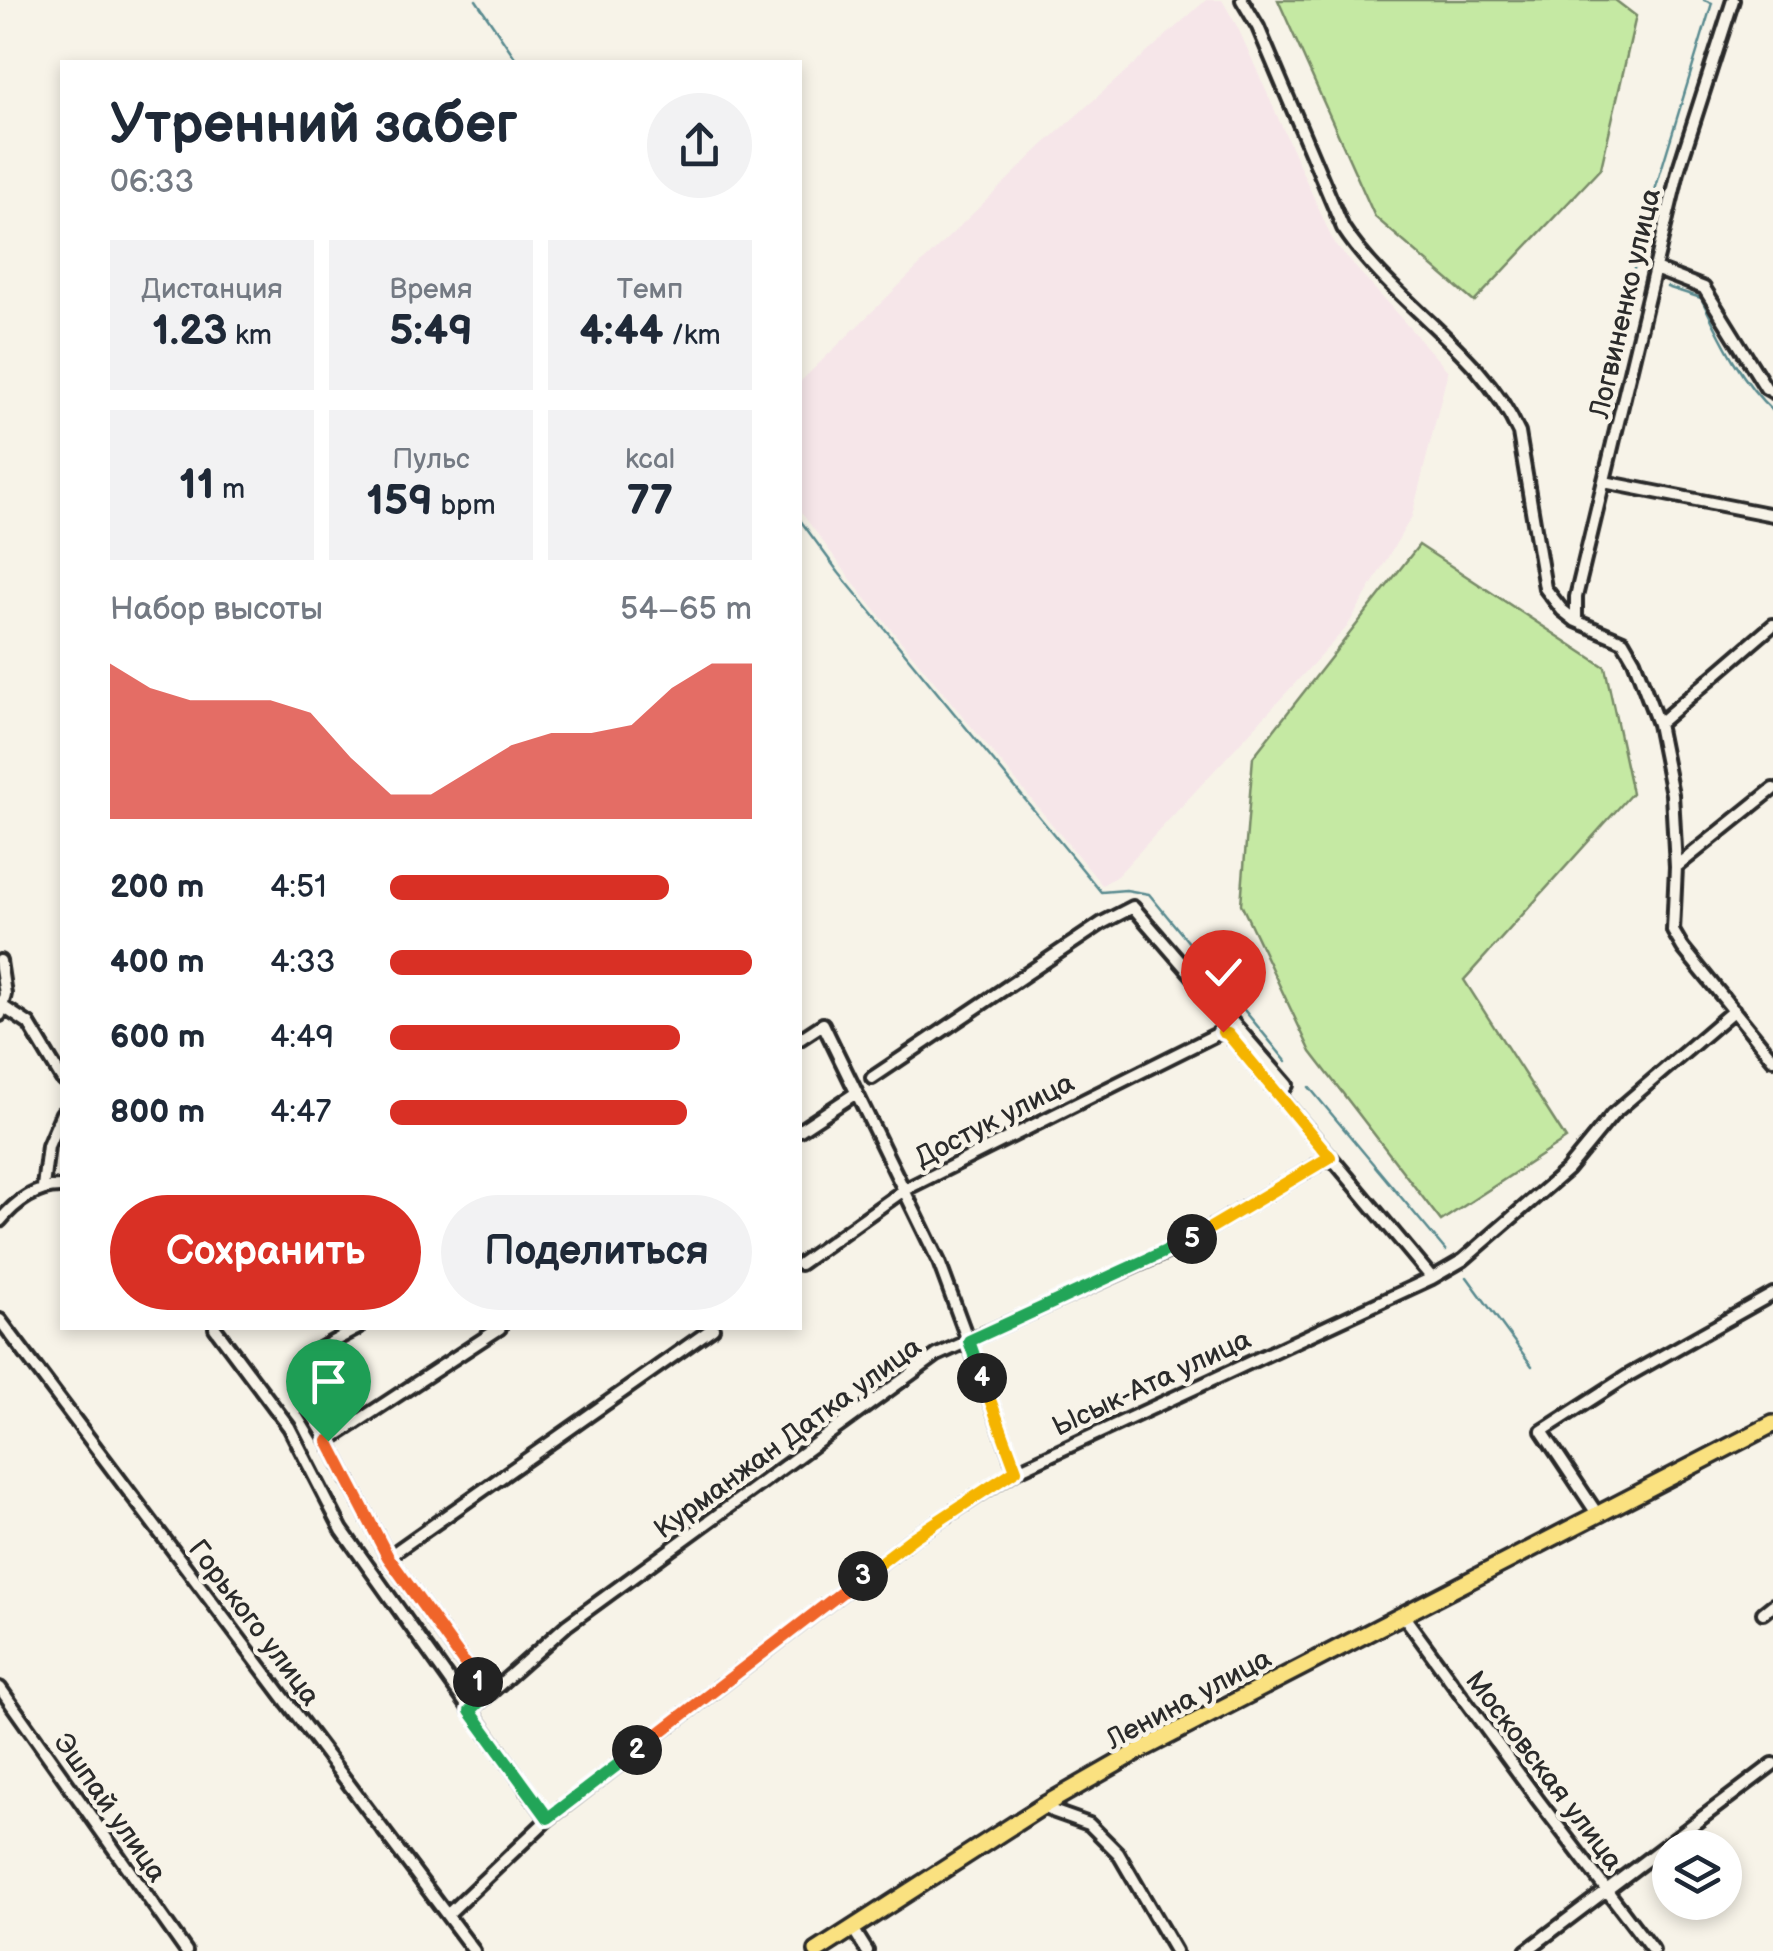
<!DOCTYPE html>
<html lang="ru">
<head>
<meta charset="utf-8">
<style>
	body { margin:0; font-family:"Balsamiq Sans",sans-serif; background:#f2f2f3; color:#1f2937; height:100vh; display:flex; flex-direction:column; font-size:38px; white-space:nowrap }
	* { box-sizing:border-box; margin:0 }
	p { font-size:32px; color:#747a83 }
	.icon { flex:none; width:55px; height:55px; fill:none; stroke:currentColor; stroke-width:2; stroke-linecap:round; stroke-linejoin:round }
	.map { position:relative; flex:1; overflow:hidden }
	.side { position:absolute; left:60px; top:60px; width:742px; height:1270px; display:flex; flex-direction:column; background:#fff; border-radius:0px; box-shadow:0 5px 15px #0003 }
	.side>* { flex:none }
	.controls { position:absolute; left:1652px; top:1830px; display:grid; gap:20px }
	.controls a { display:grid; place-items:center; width:90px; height:90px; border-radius:50%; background:#fff; box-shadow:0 5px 15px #0003; font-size:50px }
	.pin { position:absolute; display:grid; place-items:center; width:85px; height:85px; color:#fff; margin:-102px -42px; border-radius:50% 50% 50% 0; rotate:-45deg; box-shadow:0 0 10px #0007 }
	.pin .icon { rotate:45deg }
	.km { position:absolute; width:50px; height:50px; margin:-25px; border-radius:50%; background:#222; color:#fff; font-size:28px; line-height:50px; text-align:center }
	.round { display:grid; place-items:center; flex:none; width:105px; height:105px; border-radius:52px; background:#f2f2f3 }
	.overview { display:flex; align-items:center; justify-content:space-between; height:170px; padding:0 50px }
	h1 { font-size:55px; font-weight:600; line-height:75px }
	.stats { display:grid; grid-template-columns:repeat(3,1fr); gap:15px; height:170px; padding:10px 50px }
	.stats div { display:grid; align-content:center; border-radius:0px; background:#f2f2f3; text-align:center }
	.stats b { font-size:42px; font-weight:600 }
	.stats small { font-size:28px; font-weight:400 }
	.stats p { font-size:28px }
	.chart { height:280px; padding:20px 50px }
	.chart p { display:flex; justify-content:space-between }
	.chart svg { width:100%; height:180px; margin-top:10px; fill:#d93025; opacity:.7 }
	.primary-button { display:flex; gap:20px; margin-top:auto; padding:20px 50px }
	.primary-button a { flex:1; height:115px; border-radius:60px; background:#d93025; color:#fff; font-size:40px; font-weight:600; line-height:115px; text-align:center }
	.primary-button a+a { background:#f2f2f3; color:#1f2937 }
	ul { padding:0 50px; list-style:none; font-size:32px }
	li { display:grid; grid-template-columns:160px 120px 1fr; align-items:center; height:75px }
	li i { height:25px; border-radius:12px; background:#d93025 }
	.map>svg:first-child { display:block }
	.built { fill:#f6e6e9 }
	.green { fill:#c5e9a3; stroke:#788a67; stroke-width:2.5 }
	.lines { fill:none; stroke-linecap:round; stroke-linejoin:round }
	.stream { stroke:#598a8f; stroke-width:2.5 }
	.minor-casing { stroke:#2b2b2b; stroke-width:18 }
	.primary-casing { stroke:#2b2b2b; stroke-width:22 }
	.minor { stroke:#f7f3e8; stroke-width:10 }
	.primary { stroke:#fae180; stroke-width:15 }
	.split-1-casing { stroke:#fff; stroke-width:20 }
	.split-2-casing { stroke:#fff; stroke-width:20 }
	.split-3-casing { stroke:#fff; stroke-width:20 }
	.split-4-casing { stroke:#fff; stroke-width:20 }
	.split-5-casing { stroke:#fff; stroke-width:20 }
	.split-6-casing { stroke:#fff; stroke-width:20 }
	.split-1 { stroke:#f0652b; stroke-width:12 }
	.split-2 { stroke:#22a559; stroke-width:12 }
	.split-3 { stroke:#f0652b; stroke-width:12 }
	.split-4 { stroke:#f5b400; stroke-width:12 }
	.split-5 { stroke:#22a559; stroke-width:12 }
	.split-6 { stroke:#f5b400; stroke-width:12 }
	.labels { text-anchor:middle; stroke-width:9; stroke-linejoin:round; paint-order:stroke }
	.street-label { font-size:28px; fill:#2b2b2b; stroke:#f7f3e8 }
</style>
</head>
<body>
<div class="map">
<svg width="1773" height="1951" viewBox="0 0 1773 1951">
	<rect width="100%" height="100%" fill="#f7f3e8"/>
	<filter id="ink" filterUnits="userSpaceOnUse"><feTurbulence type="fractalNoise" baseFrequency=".01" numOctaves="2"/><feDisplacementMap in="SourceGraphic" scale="20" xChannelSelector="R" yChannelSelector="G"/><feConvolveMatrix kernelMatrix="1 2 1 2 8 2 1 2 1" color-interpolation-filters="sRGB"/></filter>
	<g filter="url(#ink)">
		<!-- built -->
		<path class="built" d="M1206 0H1222L1238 28 1334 243 1448 371 1412 516 1347 627 1117 876 1102 885 862 594 800 511V382L1041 147Z"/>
		<!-- green -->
		<path class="green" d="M1278 0H1615L1636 16 1601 168 1474 302 1375 217Z
			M1419 545 1605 667 1632 793 1464 980 1566 1139 1441 1221 1311 1052 1241 904 1253 757Z"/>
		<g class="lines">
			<!-- stream -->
			<path class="stream" d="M476 0 518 62
				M1633 273 1645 223 1712 3 1704 0
				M1667 287 1701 298C1720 337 1741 382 1773 411
				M800 520 839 573 1101 892 1126 890 1149 894 1286 1061
				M1309 1087 1446 1251
				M1467 1277 1532 1366"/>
			<!-- minor casing -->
			<g class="minor-casing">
				<path id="minor" d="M1242 0 1258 27 1343 228C1392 303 1482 350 1519 433L1545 588 1562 610 1576 621 1623 641 1634 660 1658 724 1672 794 1676 867 1673 931 1683 948 1773 1059
					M1655 269 1704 288 1766 388 1773 392
					M1604 482 1773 515
					M1576 621V597L1679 168 1733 0
					M1658 724 1773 625
					M1676 867 1773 789
					M0 961 5 994 0 1015
					M2 1006 29 1024 62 1079
					M800 1039 823 1024 939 1262 1016 1471
					M872 1078 1102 923 1133 907 1287 1085 1280 1095
					M800 1130 856 1093
					M43 1187 48 1146 62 1113
					M0 1221C16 1201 38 1186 62 1187
					M800 1264 904 1190 1223 1031 1228 1034 1432 1278
					M0 1320 474 1951
					M215 1328 289 1427 342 1530 548 1819
					M328 1441 294 1385C290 1358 338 1340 358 1328
					M1598 1515 1542 1431 1629 1375 1773 1294
					M388 1557 713 1328
					M1763 1613 1773 1605
					M1403 1615 1538 1800 1653 1951
					M0 1688 186 1951
					M487 1695 388 1557 328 1441 500 1328
					M470 1711 567 1625 937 1355 1180 1246 1330 1157
					M1041 1807 1089 1824 1118 1853 1175 1951
					M447 1915 548 1819 914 1537 1016 1471 1432 1278 1463 1260 1567 1170 1613 1114 1734 1010
					M852 1927 867 1951
					M1526 1951 1773 1764"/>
			</g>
			<!-- primary casing -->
			<g class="primary-casing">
				<path id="primary" d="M817 1951 1041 1807 1137 1752 1773 1424"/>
			</g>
			<!-- minor -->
			<use href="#minor" class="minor"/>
			<!-- primary -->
			<use href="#primary" class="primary"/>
		</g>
	</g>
	<g class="lines" filter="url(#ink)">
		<!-- split-1 casing -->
		<g class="split-1-casing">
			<path id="split-1" d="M328 1441 388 1557 478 1682"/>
		</g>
		<!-- split-2 casing -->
		<g class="split-2-casing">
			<path id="split-2" d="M478 1682 487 1695 470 1711 548 1818 637 1750"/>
		</g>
		<!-- split-3 casing -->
		<g class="split-3-casing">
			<path id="split-3" d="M637 1750 863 1576"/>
		</g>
		<!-- split-4 casing -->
		<g class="split-4-casing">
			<path id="split-4" d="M863 1576 914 1537 1016 1470 982 1378"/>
		</g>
		<!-- split-5 casing -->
		<g class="split-5-casing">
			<path id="split-5" d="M982 1378 969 1341 1192 1239"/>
		</g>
		<!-- split-6 casing -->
		<g class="split-6-casing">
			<path id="split-6" d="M1192 1239 1330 1157 1228 1034 1223 1032"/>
		</g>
		<!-- split-1 -->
		<use href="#split-1" class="split-1"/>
		<!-- split-2 -->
		<use href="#split-2" class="split-2"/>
		<!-- split-3 -->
		<use href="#split-3" class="split-3"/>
		<!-- split-4 -->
		<use href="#split-4" class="split-4"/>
		<!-- split-5 -->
		<use href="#split-5" class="split-5"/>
		<!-- split-6 -->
		<use href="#split-6" class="split-6"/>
	</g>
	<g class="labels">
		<!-- street labels -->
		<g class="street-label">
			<text transform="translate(1624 303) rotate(-77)" y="10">Логвиненко улица</text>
			<text transform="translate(994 1119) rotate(-27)" y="10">Достук улица</text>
			<text transform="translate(1151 1382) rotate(-25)" y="10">Ысык-Ата улица</text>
			<text transform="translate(787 1437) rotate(-36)" y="10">Курманжан Датка улица</text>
			<text transform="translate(255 1622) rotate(53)" y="10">Горького улица</text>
			<text transform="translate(1188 1698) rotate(-28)" y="10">Ленина улица</text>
			<text transform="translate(1545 1770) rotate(53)" y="10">Московская улица</text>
			<text transform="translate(111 1807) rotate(55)" y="10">Эшпай улица</text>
		</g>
	</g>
</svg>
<div class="controls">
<a><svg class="icon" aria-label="layers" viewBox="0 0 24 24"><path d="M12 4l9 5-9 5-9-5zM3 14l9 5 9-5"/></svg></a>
</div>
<div class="pin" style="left:328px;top:1441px;background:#1e9e55"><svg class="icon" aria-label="arrive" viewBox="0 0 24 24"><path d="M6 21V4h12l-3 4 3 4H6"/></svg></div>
<div class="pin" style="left:1223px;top:1032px;background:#d93025"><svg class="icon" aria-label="check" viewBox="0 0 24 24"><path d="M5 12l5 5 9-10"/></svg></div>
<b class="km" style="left:478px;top:1682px">1</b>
<b class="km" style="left:637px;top:1750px">2</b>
<b class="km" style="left:863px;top:1576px">3</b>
<b class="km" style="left:982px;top:1378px">4</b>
<b class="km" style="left:1192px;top:1239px">5</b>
<section class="side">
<div class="overview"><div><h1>Утренний забег</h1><p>06:33</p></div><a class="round"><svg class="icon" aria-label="share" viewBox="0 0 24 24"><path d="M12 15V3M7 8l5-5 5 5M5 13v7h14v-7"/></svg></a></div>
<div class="stats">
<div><p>Дистанция</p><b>1.23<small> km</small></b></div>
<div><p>Время</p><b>5:49</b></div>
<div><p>Темп</p><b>4:44<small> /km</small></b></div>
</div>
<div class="stats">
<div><b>11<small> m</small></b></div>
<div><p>Пульс</p><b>159<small> bpm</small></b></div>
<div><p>kcal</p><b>77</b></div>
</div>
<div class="chart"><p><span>Набор высоты</span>54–65 m</p>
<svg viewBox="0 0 160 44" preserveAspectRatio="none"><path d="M0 44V6L10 12L20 15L30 15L40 15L50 18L60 29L70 38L80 38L90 32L100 26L110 23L120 23L130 21L140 12L150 6L160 6V44z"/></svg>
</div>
<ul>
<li><b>200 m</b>4:51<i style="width:77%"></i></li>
<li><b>400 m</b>4:33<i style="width:100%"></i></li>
<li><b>600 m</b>4:49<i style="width:80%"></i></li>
<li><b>800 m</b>4:47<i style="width:82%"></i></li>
</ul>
<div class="primary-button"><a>Сохранить</a><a>Поделиться</a></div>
</section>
</div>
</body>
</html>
